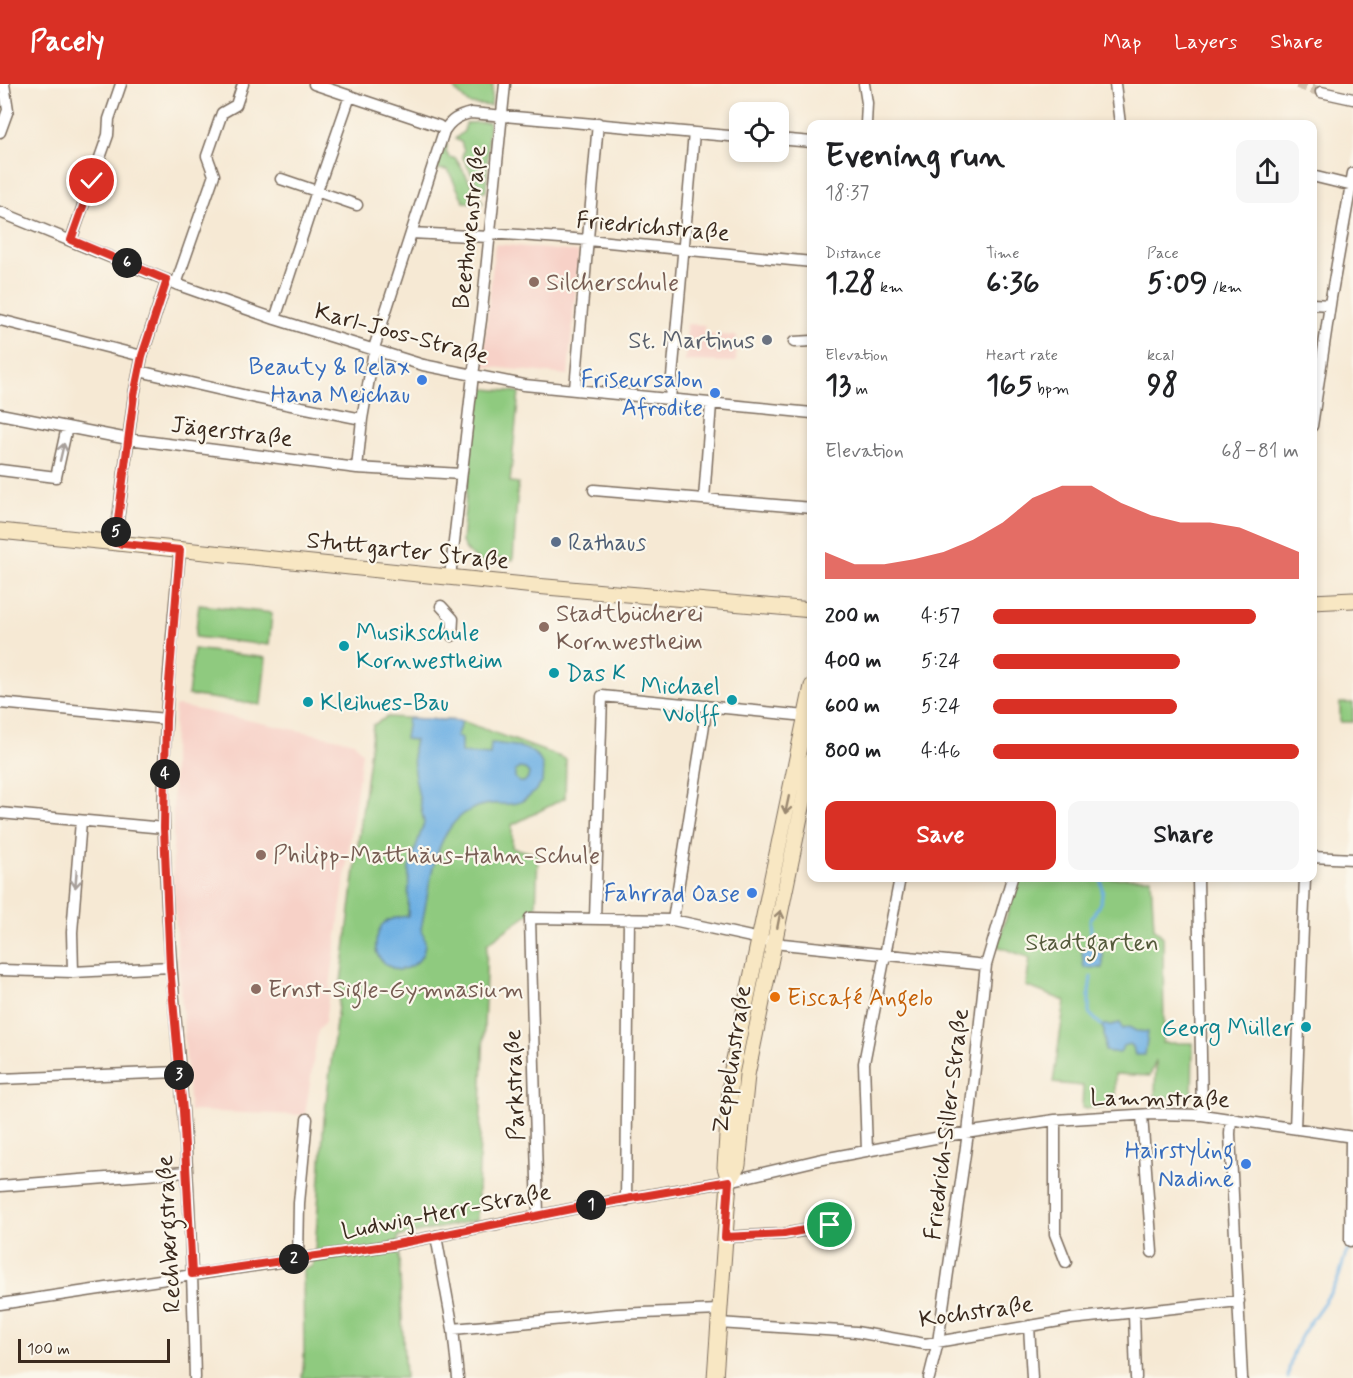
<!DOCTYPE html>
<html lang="en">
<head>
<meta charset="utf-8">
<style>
	body { margin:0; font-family:Mynerve,sans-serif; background:#f6f6f6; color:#202124; height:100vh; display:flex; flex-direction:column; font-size:22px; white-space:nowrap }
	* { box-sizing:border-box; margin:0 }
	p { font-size:20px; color:#757577 }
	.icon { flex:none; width:33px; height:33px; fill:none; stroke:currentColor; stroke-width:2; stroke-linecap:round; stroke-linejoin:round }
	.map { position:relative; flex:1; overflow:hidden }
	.drawer { position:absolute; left:807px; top:36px; width:510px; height:762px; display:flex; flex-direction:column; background:#fff; border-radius:12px; box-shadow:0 3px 9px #0003 }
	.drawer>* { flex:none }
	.tools { position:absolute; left:729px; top:18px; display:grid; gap:12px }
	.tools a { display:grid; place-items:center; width:60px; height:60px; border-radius:12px; background:#fff; box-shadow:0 3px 9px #0003; font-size:30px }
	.scale { position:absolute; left:18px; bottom:15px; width:152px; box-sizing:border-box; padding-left:6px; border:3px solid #3b2a1e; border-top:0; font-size:16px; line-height:21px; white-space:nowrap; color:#3b2a1e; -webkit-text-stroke:4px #fbf7ec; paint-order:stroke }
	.pin { position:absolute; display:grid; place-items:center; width:51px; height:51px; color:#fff; margin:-26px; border:3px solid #fff; border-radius:50%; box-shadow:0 2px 6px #0007 }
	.km { position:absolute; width:30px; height:30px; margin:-15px; border-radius:50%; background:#222; color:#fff; font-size:16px; line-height:30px; text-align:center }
	.round { display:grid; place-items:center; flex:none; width:63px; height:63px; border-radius:12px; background:#f6f6f6 }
	.headline { display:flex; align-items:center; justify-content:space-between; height:102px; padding:0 18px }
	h1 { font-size:33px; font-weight:700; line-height:45px }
	.figures { display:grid; grid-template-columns:repeat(3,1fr); gap:9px; height:102px; padding:6px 18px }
	.figures div { display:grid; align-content:center }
	.figures b { font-size:30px; font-weight:700 }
	.figures small { font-size:16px; font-weight:400 }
	.figures p { font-size:16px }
	.chart { height:168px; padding:12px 18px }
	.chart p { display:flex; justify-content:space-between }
	.chart svg { width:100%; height:108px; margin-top:6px; fill:#d93025; opacity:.7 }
	.action { display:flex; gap:12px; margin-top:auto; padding:12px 18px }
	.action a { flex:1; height:69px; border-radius:12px; background:#d93025; color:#fff; font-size:24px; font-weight:700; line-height:69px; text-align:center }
	.action a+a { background:#f6f6f6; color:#202124 }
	ul { padding:0 18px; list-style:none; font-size:20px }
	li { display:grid; grid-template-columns:96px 72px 1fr; align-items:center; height:45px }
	li i { height:15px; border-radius:8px; background:#d93025 }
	header { display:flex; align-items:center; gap:36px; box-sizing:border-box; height:84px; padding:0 30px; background:#d93025; color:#fff }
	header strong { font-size:28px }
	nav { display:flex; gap:33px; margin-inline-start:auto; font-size:21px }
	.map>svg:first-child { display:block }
	.built { fill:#f7d1c7 }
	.green { fill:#8fca7f; stroke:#657a4e; stroke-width:1.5 }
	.water { fill:#6eb0e3; stroke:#546d80; stroke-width:1.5; fill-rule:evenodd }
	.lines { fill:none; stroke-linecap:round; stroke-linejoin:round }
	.stream { stroke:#6eb0e3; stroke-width:3 }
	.street-tunnel { stroke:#d1c3b0; stroke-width:10; stroke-dasharray:10 5; stroke-linecap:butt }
	.street-casing { stroke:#7c6d5e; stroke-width:13 }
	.secondary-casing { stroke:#7c6d5e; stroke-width:17 }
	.street { stroke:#fff; stroke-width:10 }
	.secondary { stroke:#f8e7c3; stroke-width:15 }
	.oneway { stroke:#a79f9a }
	.oneway2 { stroke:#9a8870 }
	.route-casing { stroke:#fff; stroke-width:12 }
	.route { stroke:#d93025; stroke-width:8 }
	.education-dot { fill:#8d6e63; stroke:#fbf7ec; stroke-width:2 }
	.worship-dot { fill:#6b7280; stroke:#fbf7ec; stroke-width:2 }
	.shop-dot { fill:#3f7fe0; stroke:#fbf7ec; stroke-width:2 }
	.service-dot { fill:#5c6f8a; stroke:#fbf7ec; stroke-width:2 }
	.culture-dot { fill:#0f9aa8; stroke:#fbf7ec; stroke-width:2 }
	.food-dot { fill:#e8710a; stroke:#fbf7ec; stroke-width:2 }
	.labels { text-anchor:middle; stroke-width:4.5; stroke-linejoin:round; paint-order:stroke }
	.street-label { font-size:24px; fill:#3b2a1e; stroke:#fbf7ec }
	.education-label { font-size:24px; fill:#785e54; stroke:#fbf7ec; text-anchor:start }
	.worship-label { font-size:24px; fill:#5b616d; stroke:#fbf7ec; text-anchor:end }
	.shop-label { font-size:24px; fill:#366cbe; stroke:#fbf7ec; text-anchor:end }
	.service-label { font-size:24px; fill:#4e5e75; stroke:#fbf7ec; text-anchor:start }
	.culture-label { font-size:24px; fill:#0d838f; stroke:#fbf7ec; text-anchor:start }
	.park-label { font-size:24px; fill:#545a3b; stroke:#fbf7ec }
	.food-label { font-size:24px; fill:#c56008; stroke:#fbf7ec; text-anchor:start }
</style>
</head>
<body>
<header>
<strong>Pacely</strong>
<nav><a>Map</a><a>Layers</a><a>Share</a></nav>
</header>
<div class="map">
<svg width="1353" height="1294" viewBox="0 0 1353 1294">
	<rect width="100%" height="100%" fill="#fbf7ec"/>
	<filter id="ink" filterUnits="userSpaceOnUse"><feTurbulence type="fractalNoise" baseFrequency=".0167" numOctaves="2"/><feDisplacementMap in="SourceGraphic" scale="12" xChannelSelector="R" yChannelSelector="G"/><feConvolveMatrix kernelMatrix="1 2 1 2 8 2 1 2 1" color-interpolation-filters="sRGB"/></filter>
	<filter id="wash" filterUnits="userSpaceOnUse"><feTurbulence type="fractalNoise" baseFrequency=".008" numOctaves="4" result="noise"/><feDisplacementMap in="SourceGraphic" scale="24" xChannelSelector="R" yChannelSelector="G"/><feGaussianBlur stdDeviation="1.35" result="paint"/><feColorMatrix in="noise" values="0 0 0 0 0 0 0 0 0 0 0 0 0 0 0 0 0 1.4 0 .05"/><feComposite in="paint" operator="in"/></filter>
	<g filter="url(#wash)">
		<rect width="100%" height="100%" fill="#f6e9d4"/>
		<!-- built -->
		<path class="built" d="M495 160 579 168 568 291 482 282Z
			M687 240 705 241 704 250 737 252 736 278 685 277Z
			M179 622 354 658 362 669 325 938 318 947 305 1031 190 1027 173 804V668L175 623Z"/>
		<!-- green -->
		<path class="green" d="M457 0H493L491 22 469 20 455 6Z
			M489 38 486 108 481 107 462 72 464 67 461 58 455 55 464 47 466 39Z
			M443 59 447 61 446 68 449 73 456 75 483 119 464 118 448 86 436 85Z
			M485 305 519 308 510 398 518 399 513 476 493 474 492 481C477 477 468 472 462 458L475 312 479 307Z
			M199 521 272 529 269 561 195 553Z
			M194 565 266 574 261 621 188 611Z
			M1340 619H1353V638H1340Z
			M387 633 462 637 566 675 565 714 512 741V764L538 770 536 824 487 860 477 1136 398 1153 405 1294H302L304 1273 303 1185 312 1183 315 1166 324 1035 373 641Z
			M1019 794H1151L1154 844 1163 853 1164 953 1162 959H1193L1192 1013 1155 1014 1156 976 1150 992 1115 990V1023L1082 1024 1083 1002 1053 999 1065 917 1026 902 1030 874 997 862Z"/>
		<!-- water -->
		<path class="water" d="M408 634 462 637 456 653 461 654V669L490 671 491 659C507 661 535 661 542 680 544 684 542 693 542 699 533 710 524 720 509 720 502 721 496 719 490 720 432 727 431 801 421 845 431 866 420 884 397 886 380 879 371 869 378 850 378 849 381 842 382 841 388 834 400 833 408 832L409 784 424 739 414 688 413 665 415 656 405 655ZM519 684 525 685 529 689 528 694 524 698H519L515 694V688Z
			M1089 860H1093L1103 869V884H1084L1082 868Z
			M1120 939 1122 945 1129 943 1136 947 1148 948 1145 971H1135L1133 963 1130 960 1123 962 1120 969 1105 967 1104 947 1101 941H1111Z"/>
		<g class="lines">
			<!-- stream -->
			<path class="stream" d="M1092 860 1090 836C1100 820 1106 813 1100 794
				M1091 893 1089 908V929L1101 941
				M1288 1294C1290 1255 1319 1231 1336 1199 1343 1187 1342 1169 1353 1161"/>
		</g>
	</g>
	<g filter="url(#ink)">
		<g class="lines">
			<!-- street-tunnel -->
			<path class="street-tunnel" d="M1297 0 1321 8"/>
			<!-- street casing -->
			<g class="street-casing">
				<path id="street" d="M314 0 439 42
					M864 0 867 19 866 40
					M1115 0 1120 40
					M1321 8 1353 15
					M0 48 8 26 4 0
					M778 55 812 58
					M1312 92 1353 102
					M281 95 357 121
					M0 128 176 200 275 235 423 281 524 301 812 329
					M411 149 489 153
					M489 149 588 156 812 178
					M71 156 108 51 109 35 121 0
					M176 200 214 91 207 72 222 29 236 21 243 0
					M1312 220 1330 221
					M275 235 316 110 350 12
					M0 236 142 272
					M794 258 812 257
					M139 287 256 314 362 335
					M575 305 598 39
					M670 315 694 49
					M0 330 128 355 357 384 461 390
					M1312 342 1331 214 1353 89
					M357 384 362 335 375 261 444 47C451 36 458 32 471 29L740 53
					M0 386 56 393 67 343
					M594 406 812 424
					M704 415 711 320
					M115 459 134 311 142 272 167 196
					M180 466C171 559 162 653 164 746 166 840 176 933 183 1027 190 1116 193 1205 195 1294
					M450 493 473 291 481 236 505 0
					M441 522 453 535 452 552
					M0 619 166 635
					M0 729 164 744
					M1312 773 1353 775
					M1198 794 1202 1031
					M595 835 602 612 806 632 809 635
					M673 836 707 622
					M0 886 73 888 170 883
					M73 888 72 848 81 737
					M0 995 179 988
					M1142 1031 1152 1168
					M1231 1034 1230 1050 1242 1294
					M1055 1036V1150L1066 1178
					M1295 1044 1305 794
					M867 1067 864 979 900 794
					M0 1102 186 1088
					M626 1116 629 835
					M538 1131 530 834 673 836 783 860 986 881
					M436 1152 453 1245 458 1294
					M725 1153 784 1150 842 1140
					M1350 1157 1351 1053
					M298 1175 299 1119 307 1035
					M0 1220 392 1161 586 1122 729 1097 818 1076 951 1051 1055 1036 1152 1030 1202 1031 1353 1053
					M1134 1229 1136 1294
					M719 1239 856 1248 925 1260 1071 1235 1239 1217
					M1029 1242 1032 1294
					M453 1245 617 1230 720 1226
					M929 1294 938 1258 968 1049 986 881 1012 794"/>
			</g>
			<!-- secondary casing -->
			<g class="secondary-casing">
				<path id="secondary" d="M0 447 535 502 812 526
					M1312 518 1353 516
					M729 1097 738 1081 747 991 812 675
					M715 1294 729 1097 725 1083 731 990 812 602"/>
			</g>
			<!-- street -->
			<use href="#street" class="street"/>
			<!-- secondary -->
			<use href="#secondary" class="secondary"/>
		</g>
		<!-- one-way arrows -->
		<defs><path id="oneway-shaft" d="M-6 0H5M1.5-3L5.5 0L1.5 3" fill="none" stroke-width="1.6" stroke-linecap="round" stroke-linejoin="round" transform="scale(1.5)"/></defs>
		<g class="oneway">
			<use href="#oneway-shaft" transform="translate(62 368) rotate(-77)"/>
			<use href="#oneway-shaft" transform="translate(76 795) rotate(95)"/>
		</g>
		<g class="oneway2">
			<use href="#oneway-shaft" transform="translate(787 721) rotate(102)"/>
			<use href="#oneway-shaft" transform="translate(779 835) rotate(-79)"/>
		</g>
	</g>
	<g class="lines" filter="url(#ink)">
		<!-- route casing -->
		<g class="route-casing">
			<path id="route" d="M92 97 71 156 167 196 142 272 134 311 115 459 180 466 166 635 164 744 170 883 183 1027 192 1190 392 1161 586 1122 729 1097 725 1153 784 1150 830 1141"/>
		</g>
		<!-- route -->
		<use href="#route" class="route"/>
	</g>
	<!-- markers -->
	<g class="education-dot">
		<circle cx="534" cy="198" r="6"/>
		<circle cx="544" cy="543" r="6"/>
		<circle cx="261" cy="771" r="6"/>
		<circle cx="256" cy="905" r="6"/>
	</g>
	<circle class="worship-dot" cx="767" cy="256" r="6"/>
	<g class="shop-dot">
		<circle cx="422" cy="296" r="6"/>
		<circle cx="715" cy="309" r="6"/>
		<circle cx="752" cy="809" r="6"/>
		<circle cx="1246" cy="1080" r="6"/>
	</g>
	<circle class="service-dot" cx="556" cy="458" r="6"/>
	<g class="culture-dot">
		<circle cx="344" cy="562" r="6"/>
		<circle cx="554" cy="589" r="6"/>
		<circle cx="732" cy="616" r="6"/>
		<circle cx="308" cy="618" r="6"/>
		<circle cx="1306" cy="943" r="6"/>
	</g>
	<circle class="food-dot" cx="775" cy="913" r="6"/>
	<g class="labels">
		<!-- street labels -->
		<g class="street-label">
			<text transform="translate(653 142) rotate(5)" y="8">Friedrichstraße</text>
			<text transform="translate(469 143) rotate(-84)" y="8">Beethovenstraße</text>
			<text transform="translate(402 249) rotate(15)" y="8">Karl-Joos-Straße</text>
			<text transform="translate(232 347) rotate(7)" y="8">Jägerstraße</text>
			<text transform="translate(408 466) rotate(6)" y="8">Stuttgarter Straße</text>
			<text transform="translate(731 975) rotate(-81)" y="8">Zeppelinstraße</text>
			<text transform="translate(514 1001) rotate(-92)" y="8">Parkstraße</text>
			<text transform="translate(1160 1014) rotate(1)" y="8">Lammstraße</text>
			<text transform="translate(946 1040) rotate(-83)" y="8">Friedrich-Siller-Straße</text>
			<text transform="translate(446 1127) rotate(-11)" y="8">Ludwig-Herr-Straße</text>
			<text transform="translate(168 1150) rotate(-93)" y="8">Rechbergstraße</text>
			<text transform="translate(976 1227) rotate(-8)" y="8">Kochstraße</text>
		</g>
		<!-- education labels -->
		<g class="education-label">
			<text x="546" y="206">Silcherschule</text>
			<text x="556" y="537">Stadtbücherei<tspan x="556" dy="28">Kornwestheim</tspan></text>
			<text x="273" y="779">Philipp-Matthäus-Hahn-Schule</text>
			<text x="268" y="913">Ernst-Sigle-Gymnasium</text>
		</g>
		<!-- worship labels -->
		<g class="worship-label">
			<text x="755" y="264">St. Martinus</text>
		</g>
		<!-- shop labels -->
		<g class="shop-label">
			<text x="410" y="290">Beauty &amp; Relax<tspan x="410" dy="28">Hana Meichau</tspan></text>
			<text x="703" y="303">Friseursalon<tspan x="703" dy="28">Afrodite</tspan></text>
			<text x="740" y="817">Fahrrad Oase</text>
			<text x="1234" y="1074">Hairstyling<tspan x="1234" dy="28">Nadine</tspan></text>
		</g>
		<!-- service labels -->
		<g class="service-label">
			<text x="568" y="466">Rathaus</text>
		</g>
		<!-- culture labels -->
		<g class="culture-label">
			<text x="356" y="556">Musikschule<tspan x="356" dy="28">Kornwestheim</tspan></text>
			<text x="566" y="597">Das K</text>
			<text x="720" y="610" text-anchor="end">Michael<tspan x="720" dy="28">Wolff</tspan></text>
			<text x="320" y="626">Kleihues-Bau</text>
			<text x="1294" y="951" text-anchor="end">Georg Müller</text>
		</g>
		<!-- park labels -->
		<g class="park-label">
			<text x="1092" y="866">Stadtgarten</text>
		</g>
		<!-- food labels -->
		<g class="food-label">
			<text x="787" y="921">Eiscafé Angelo</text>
		</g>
	</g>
</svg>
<div class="tools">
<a><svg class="icon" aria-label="locate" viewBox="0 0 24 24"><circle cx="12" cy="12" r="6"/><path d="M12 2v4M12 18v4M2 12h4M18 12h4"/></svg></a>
</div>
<div class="scale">100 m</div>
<div class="pin" style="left:830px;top:1141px;background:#1e9e55"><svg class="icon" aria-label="arrive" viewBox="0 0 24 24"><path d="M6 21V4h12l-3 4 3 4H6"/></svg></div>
<div class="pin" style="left:92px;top:97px;background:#d93025"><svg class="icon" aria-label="check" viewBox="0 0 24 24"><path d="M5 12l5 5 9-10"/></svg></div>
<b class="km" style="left:591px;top:1121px">1</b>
<b class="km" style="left:294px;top:1175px">2</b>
<b class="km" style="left:179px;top:991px">3</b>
<b class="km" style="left:165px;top:690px">4</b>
<b class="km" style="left:116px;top:448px">5</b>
<b class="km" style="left:127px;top:179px">6</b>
<section class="drawer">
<div class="headline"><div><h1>Evening run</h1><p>18:37</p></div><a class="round"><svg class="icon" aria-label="share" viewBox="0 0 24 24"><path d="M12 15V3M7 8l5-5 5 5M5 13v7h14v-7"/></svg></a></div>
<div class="figures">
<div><p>Distance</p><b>1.28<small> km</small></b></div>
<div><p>Time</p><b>6:36</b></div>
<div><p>Pace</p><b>5:09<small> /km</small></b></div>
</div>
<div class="figures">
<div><p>Elevation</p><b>13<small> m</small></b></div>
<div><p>Heart rate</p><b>165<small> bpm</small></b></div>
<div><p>kcal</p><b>98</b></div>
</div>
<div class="chart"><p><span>Elevation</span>68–81 m</p>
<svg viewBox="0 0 160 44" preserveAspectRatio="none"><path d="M0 44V33L10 38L20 38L30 36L40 33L50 28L60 21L70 11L80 6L90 6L100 13L110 18L120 21L130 21L140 23L150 28L160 33V44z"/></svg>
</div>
<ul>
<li><b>200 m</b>4:57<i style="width:86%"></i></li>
<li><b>400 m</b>5:24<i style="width:61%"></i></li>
<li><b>600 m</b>5:24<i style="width:60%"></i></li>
<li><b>800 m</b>4:46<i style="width:100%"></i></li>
</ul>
<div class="action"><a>Save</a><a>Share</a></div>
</section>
</div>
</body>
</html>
